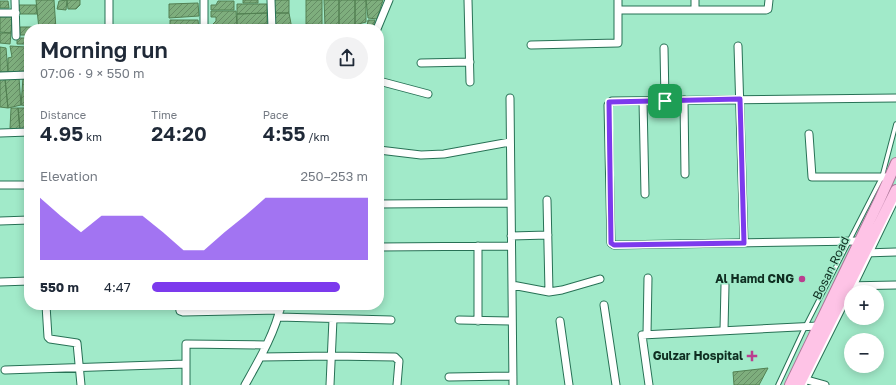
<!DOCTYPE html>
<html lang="en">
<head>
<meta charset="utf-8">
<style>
	body { margin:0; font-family:"Golos Text",sans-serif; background:#f2f2f3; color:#1f2937; height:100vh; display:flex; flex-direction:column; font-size:15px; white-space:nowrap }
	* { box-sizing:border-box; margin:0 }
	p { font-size:13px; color:#747a83 }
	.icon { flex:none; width:22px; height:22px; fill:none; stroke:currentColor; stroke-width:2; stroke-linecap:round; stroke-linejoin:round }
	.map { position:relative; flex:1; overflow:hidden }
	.side { position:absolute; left:24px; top:24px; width:360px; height:286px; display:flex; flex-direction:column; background:#fff; border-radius:16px; box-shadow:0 2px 10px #0003 }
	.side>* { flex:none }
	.buttons { position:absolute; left:844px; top:285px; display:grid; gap:8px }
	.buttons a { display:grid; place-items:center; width:40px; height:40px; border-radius:50%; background:#fff; box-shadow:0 2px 10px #0003; font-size:20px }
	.pin { position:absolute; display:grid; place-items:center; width:34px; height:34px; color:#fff; margin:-17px; border-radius:8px; box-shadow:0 2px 6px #0006 }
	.round { display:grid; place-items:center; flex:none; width:42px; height:42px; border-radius:21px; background:#f2f2f3 }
	.summary { display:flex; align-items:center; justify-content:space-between; height:68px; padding:0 16px }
	h1 { font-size:22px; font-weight:600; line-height:30px }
	.stats { display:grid; grid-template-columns:repeat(3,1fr); gap:6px; height:68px; padding:4px 16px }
	.stats div { display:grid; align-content:center }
	.stats b { font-size:20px; font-weight:600 }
	.stats small { font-size:11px; font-weight:400 }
	.stats p { font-size:11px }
	.chart { height:112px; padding:8px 16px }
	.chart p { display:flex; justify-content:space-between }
	.chart svg { width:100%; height:72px; margin-top:4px; fill:#7c3aed; opacity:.7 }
	ul { padding:0 16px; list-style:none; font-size:13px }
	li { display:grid; grid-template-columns:64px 48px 1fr; align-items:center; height:30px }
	li i { height:10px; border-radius:5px; background:#7c3aed }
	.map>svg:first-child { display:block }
	.building { fill:url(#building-hatch); stroke:#528052 }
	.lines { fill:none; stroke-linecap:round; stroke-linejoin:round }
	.lane-casing { stroke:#277155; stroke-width:5.5 }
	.street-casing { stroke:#277155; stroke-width:9 }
	.primary-casing { stroke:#aa7597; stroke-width:12 }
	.lane { stroke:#fff; stroke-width:3.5 }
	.street { stroke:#fff; stroke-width:7 }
	.primary { stroke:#fec3e6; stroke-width:10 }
	.route-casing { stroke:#fff; stroke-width:8 }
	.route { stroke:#7c3aed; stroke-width:5 }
	.poi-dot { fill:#ba3e8f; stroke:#a1eac9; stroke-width:1.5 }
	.labels { text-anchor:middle; stroke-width:3; stroke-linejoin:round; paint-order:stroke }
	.street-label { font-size:12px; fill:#0f2e21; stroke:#a1eac9 }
	.poi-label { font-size:12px; font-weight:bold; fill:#0f2e21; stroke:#a1eac9; text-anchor:end }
</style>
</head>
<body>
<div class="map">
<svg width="896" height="385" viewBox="0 0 896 385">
	<defs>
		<pattern id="building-hatch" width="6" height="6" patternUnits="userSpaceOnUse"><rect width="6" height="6" fill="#7eae7d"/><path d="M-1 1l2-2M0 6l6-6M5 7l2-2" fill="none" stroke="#668e66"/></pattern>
	</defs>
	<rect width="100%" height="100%" fill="#a1eac9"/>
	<!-- building -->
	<path class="building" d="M36 0H54L56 29H39Z
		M67 0H80V5L76 9H68Z
		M67 0 66 10 57 9 59 1Z
		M243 0H258V3H243Z
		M273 0H289V13H273Z
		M306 0H322V25L306 24Z
		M324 0H339V25H325Z
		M339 0H355V25H339Z
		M355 0H366V22L355 25Z
		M366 0H383L377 19 368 18Z
		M0 1H8L9 8H0Z
		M218 1H234V10H211V5H216Z
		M198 3 199 16 169 18V4Z
		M237 4H267V13L237 14Z
		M19 5H36L37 14H19Z
		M211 11H236L237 25H212L216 21V17H211Z
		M267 13V24L237 25V14Z
		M273 13H289L292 29 274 27Z
		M0 17H12L11 33 0 32Z
		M170 20H198L199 29H170Z
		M368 20H375L373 27H367Z
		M212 25H233V29H212Z
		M265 25V29H237V27Z
		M325 25V29H307V26Z
		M325 25 340 26V29H325Z
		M342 25 356 26V29H342Z
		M20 27H35V29H29V35H20Z
		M0 33H11L10 44 0 43Z
		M17 38H29V44H17Z
		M10 46 26 47 25 71 8 72V58L12 57Z
		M0 47 6 48 8 72H0Z
		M26 47H29V71H25Z
		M19 78 21 105 8 108 5 79Z
		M23 78 29 80V106L21 105Z
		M0 79H5L8 108 0 107Z
		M11 108H18L20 130 10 128Z
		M18 108H28V130H20Z
		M768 368 759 385H734L733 372Z"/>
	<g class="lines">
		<!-- lane casing -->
		<g class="lane-casing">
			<path id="lane" d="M852 292 896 201
				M778 385 805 327 882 177 896 124
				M805 385 851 293"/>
		</g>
		<!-- street casing -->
		<g class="street-casing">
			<path id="street" d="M15 0 16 36
				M109 0V29
				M271 0 272 29
				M468 0 470 82
				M695 0V10
				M618 10H766L768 9 769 0
				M0 13H16
				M204 29V0
				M377 29 389 0
				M531 45 618 43V0
				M738 46 744 243
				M664 48 665 101
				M421 63 470 62
				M0 76 29 75
				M379 81 428 94
				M510 98 513 385
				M684 100 685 174
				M643 101 645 194
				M0 133 29 132
				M809 134 812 177H890
				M379 150 421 155 444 154 510 142
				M0 185H29
				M547 200 549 292
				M379 204 511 203
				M0 221 29 220
				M511 236 548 235
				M859 241 614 245 611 243 608 105 612 101 896 98
				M379 247 511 246
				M864 253 896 252
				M0 282 29 281
				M512 285 549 292 562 290 600 279
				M845 286 896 285
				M46 305 48 337 50 339 77 343 81 385
				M179 305 180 311 183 312 280 310
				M604 305 616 385
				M278 317 391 320
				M459 320 512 321
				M478 321V246
				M560 321 569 385
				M724 330 725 285
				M647 334 648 278
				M261 357 332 356 395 357 399 361 397 385
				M5 370 186 364
				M449 377 513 376
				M807 380 825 385
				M186 385V344L266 345
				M245 385C259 360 275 333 281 305
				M330 385 333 319
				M649 385 642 335 818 326"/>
		</g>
		<!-- primary casing -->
		<g class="primary-casing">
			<path id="primary" d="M790 385 880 199 896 163
				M799 385 896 190"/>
		</g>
		<!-- lane -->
		<use href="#lane" class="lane"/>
		<!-- street -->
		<use href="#street" class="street"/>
		<!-- primary -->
		<use href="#primary" class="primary"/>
	</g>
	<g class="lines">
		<!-- route casing -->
		<g class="route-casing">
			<path id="route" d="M740 99 744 243 614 245 611 243 609 102Z"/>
		</g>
		<!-- route -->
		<use href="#route" class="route"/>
	</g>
	<!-- markers -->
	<g class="poi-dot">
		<circle cx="802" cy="279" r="4"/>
		<path d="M750 350h4v4h4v4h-4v4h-4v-4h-4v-4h4z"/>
	</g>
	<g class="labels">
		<!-- street labels -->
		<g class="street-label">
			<text transform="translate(831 268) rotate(-64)" y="4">Bosan Road</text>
		</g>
		<!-- poi labels -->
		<g class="poi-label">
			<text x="794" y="283">Al Hamd CNG</text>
			<text x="743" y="360">Gulzar Hospital</text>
		</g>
	</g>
</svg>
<div class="buttons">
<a>+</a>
<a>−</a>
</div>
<div class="pin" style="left:665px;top:101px;background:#1e9e55"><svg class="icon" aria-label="arrive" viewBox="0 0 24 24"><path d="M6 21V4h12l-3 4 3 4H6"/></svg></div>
<section class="side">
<div class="summary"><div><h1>Morning run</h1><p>07:06 · 9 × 550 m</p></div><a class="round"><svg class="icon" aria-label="share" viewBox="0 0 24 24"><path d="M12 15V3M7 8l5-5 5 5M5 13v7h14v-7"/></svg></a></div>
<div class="stats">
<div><p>Distance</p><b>4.95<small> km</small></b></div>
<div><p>Time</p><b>24:20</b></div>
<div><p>Pace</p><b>4:55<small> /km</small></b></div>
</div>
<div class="chart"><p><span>Elevation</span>250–253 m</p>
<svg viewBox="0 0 160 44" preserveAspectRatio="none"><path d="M0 44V6L10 17L20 27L30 17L40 17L50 17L60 27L70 38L80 38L90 27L100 17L110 6L120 6L130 6L140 6L150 6L160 6V44z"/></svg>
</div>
<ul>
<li><b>550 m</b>4:47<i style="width:87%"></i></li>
</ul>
</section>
</div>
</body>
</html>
